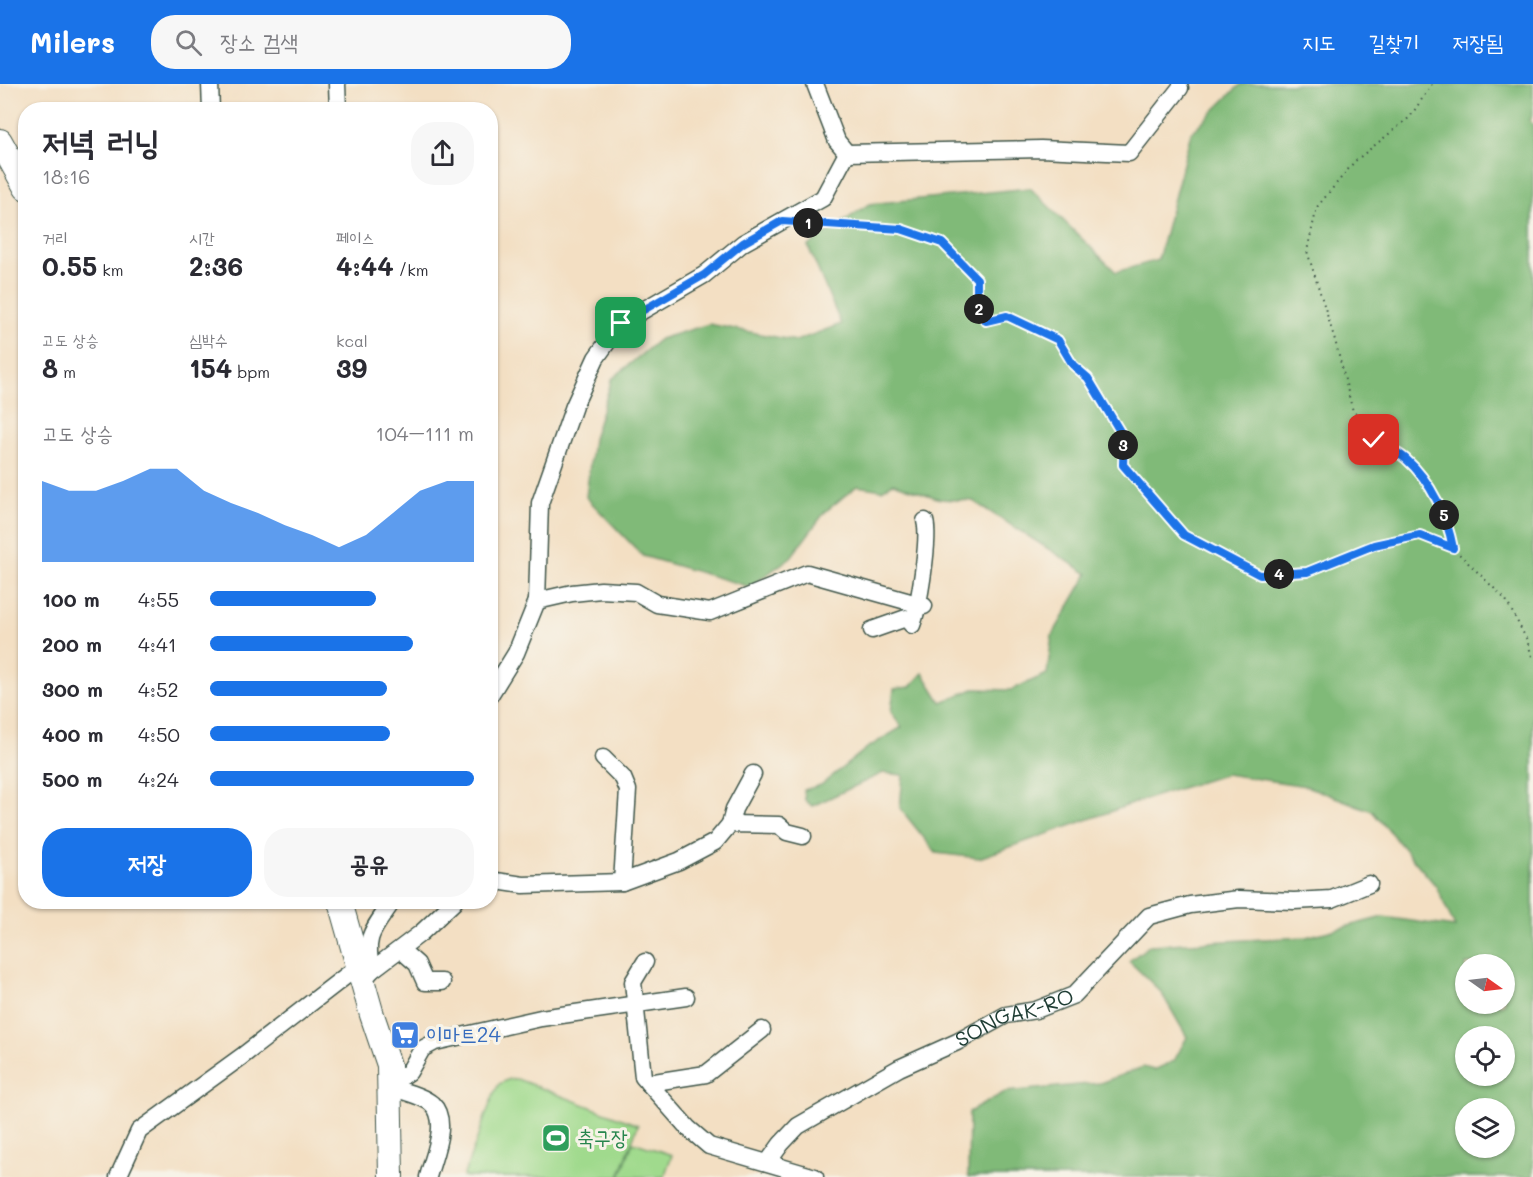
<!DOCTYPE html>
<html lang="ko">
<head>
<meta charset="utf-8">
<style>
	body { margin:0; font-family:Mali,"Poor Story",sans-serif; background:#f7f7f7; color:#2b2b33; height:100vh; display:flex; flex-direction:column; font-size:22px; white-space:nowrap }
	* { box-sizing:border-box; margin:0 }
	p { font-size:20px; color:#7c7c81 }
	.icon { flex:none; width:33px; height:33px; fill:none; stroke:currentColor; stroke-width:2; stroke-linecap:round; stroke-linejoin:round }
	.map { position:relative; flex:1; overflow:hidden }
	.sheet { position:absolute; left:18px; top:18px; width:480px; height:807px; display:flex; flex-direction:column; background:#fff; border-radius:24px; box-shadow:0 2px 4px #0004 }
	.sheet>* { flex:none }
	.needle { width:39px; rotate:104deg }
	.fabs { position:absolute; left:1455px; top:870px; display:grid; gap:12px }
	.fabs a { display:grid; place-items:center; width:60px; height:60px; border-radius:50%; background:#fff; box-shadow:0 2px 4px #0004; font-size:30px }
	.pin { position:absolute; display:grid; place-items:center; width:51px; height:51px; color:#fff; margin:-26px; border-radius:12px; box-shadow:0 3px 9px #0006 }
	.km { position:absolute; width:30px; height:30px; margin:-15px; border-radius:50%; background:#222; color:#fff; font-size:16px; line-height:30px; text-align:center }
	.round { display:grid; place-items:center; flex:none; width:63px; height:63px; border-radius:24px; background:#f7f7f7 }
	.head { display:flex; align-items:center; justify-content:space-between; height:102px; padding:0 24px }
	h1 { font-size:33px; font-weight:700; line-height:45px }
	.metrics { display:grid; grid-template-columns:repeat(3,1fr); gap:9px; height:102px; padding:6px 24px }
	.metrics div { display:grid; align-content:center }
	.metrics b { font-size:26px; font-weight:700 }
	.metrics small { font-size:16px; font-weight:400 }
	.metrics p { font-size:16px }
	.chart { height:168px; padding:12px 24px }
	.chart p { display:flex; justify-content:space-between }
	.chart svg { width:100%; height:108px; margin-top:6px; fill:#1a73e8; opacity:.7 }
	.cta { display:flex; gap:12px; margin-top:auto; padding:12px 24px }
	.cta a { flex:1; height:69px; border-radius:24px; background:#1a73e8; color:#fff; font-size:24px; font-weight:700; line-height:69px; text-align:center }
	.cta a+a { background:#f7f7f7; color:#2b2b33 }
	ul { padding:0 24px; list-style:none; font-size:20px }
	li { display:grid; grid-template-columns:96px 72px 1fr; align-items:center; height:45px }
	li i { height:15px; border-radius:8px; background:#1a73e8 }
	header { display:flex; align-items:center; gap:36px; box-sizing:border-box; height:84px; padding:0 30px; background:#1a73e8; color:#fff }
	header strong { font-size:28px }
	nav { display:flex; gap:33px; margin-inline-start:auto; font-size:21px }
	.search { width:420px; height:54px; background:#f7f7f7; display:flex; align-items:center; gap:15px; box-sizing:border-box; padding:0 21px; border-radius:24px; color:#7c7c81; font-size:22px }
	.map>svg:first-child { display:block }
	.green { fill:#a0da8d; stroke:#608c60; stroke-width:1.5 }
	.forest { fill:#80ba78; stroke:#507c56; stroke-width:1.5; fill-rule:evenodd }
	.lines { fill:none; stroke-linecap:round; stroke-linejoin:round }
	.minor-casing { stroke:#3f5549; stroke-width:19 }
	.secondary-casing { stroke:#3f5549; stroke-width:26 }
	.path { stroke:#3f5549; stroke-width:2; stroke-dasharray:1.5 4.5; stroke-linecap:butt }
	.minor { stroke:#fff; stroke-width:16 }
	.secondary { stroke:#fff; stroke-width:24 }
	.route-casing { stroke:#fff; stroke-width:12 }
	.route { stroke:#1a73e8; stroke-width:8 }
	.labels { text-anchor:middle; stroke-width:6; stroke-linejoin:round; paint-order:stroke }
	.street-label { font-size:21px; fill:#1f3d34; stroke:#f7f3e8 }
	.shop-label { font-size:21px; fill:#366cbe; stroke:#f7f3e8; text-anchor:start }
	.leisure-label { font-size:21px; fill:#27864d; stroke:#f7f3e8; text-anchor:start }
</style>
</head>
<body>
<header>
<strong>Milers</strong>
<div class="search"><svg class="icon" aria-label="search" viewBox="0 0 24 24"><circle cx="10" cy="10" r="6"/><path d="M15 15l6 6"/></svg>장소 검색</div>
<nav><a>지도</a><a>길찾기</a><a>저장됨</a></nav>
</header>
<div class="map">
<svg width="1533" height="1093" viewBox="0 0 1533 1093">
	<rect width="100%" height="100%" fill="#f7f3e8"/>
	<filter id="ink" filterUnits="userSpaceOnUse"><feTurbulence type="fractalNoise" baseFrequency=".0167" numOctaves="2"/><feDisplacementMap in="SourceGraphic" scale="12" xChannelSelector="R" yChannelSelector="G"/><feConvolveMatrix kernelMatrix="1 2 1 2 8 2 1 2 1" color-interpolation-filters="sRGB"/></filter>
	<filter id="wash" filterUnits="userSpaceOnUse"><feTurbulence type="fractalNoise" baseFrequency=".008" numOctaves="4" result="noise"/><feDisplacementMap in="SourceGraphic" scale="24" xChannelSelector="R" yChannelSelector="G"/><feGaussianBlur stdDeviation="1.35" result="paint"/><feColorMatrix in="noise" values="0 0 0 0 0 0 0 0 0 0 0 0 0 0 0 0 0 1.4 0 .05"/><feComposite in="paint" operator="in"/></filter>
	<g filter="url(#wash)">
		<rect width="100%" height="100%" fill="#f3dfc3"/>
		<!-- green -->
		<path class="green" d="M509 995H517L638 1041 619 1093H463L494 1009 499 1000Z
			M633 1058 672 1071 664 1093H620Z"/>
		<!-- forest -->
		<path class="forest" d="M1241 0H1533V31L1530 36 1533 42V1093H968L969 1028 1005 1008 1100 999 1143 983 1154 986 1174 977 1187 953 1161 908 1129 877 1150 861 1306 853 1383 833 1455 843 1436 802 1372 727 1306 702 1226 690 1143 716 979 774 936 769 900 724 903 691 883 689 812 722 805 716 804 706 821 701 867 664 902 643 891 628 894 605 910 603 923 589 941 618 974 605 1011 606 1047 590 1052 552 1088 490 973 417 940 415 893 399 882 406 857 402 825 428 791 473 750 503 643 472 586 413 593 355 612 295 660 255 709 240 796 257 841 240 808 162 869 120 1030 104 1116 188 1158 176 1191 49ZM1466 880H1504V920H1466ZM1466 952H1504V992H1466ZM1466 1024H1504V1064H1466Z"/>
	</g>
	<g filter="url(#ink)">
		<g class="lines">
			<!-- minor casing -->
			<g class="minor-casing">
				<g id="minor">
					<path d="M210 0 211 26"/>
					<path d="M337 0 338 26"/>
					<path d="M847 69 1041 65 1129 69 1180 4"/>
					<path d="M537 517 572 509 601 506 636 508 657 520 710 528 807 489 924 522"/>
					<path d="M872 546 906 534 912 541C919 523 930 454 925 437"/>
					<path d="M490 611 516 569 537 517 540 419 574 322 596 274 621 239 704 191 743 159 823 114 847 69 837 57 815 0"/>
					<path d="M603 674 623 694 628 706 622 798"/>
					<path d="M730 740 734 725 753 690"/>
					<path d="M490 796 523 801 622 798 679 777 715 758 730 740 779 741 787 748 803 752"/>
					<path d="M401 866 417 880 425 898H442"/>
					<path d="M645 878 633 898 643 993 688 1044 709 1062 815 1093"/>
					<path d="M372 886 421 849 454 818"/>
					<path d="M365 894 372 886C363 852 374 845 392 818"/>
					<path d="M648 999 706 990 762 946"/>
					<path d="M388 1002 409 988 422 965 435 958 541 934 686 913"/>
					<path d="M388 1002C400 1007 422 1011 432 1020 450 1037 433 1073 428 1093"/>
					<path id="s1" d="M768 1078 781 1060 798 1042 899 984 957 958 1006 931 1036 926 1074 911 1149 832 1190 821 1239 815 1294 817 1332 815 1369 800"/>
					<path d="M118 1093 139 1047 241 973 351 888"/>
				</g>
			</g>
			<!-- secondary casing -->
			<g class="secondary-casing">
				<path id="secondary" d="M0 57 26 104
					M340 818 372 931 389 981 391 1093"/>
			</g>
			<!-- path -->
			<path class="path" d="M1432 0 1410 33 1355 77 1317 123 1307 167 1335 256 1352 324 1374 356 1406 375 1435 411 1449 442 1453 462
				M812 139 901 145 942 159 977 195V221L986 237 1007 232 1058 256 1073 281 1088 294 1123 354V381L1184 451 1260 491 1307 488 1374 461 1420 451 1453 464 1506 516 1527 556 1533 576"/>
			<!-- minor -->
			<use href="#minor" class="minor"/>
			<!-- secondary -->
			<use href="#secondary" class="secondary"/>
		</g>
	</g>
	<g class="lines" filter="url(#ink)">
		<!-- route casing -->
		<g class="route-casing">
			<path id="route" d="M621 239 704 191 743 159 782 137 901 145 942 159 977 195V221L986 237 1007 232 1058 256 1073 281 1088 294 1124 354 1123 381 1184 451 1260 491 1307 488 1374 461 1420 451 1453 464C1447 432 1431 397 1406 375 1397 367 1384 362 1374 356"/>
		</g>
		<!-- route -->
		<use href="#route" class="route"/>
	</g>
	<!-- icons -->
	<defs>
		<g id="supermarket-square" transform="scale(1.5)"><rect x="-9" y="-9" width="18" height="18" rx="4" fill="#3f7fe0" stroke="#f7f3e8"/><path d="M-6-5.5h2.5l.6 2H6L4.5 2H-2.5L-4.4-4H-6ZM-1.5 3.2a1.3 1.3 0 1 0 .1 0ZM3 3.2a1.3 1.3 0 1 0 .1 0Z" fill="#fff"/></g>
		<g id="stadium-square" transform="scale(1.5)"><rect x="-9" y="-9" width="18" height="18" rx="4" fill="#2e9e5b" stroke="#f7f3e8"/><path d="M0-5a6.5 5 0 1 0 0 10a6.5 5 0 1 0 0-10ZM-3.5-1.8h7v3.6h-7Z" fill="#fff"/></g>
	</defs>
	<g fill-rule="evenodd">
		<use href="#supermarket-square" x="405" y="951"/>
		<use href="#stadium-square" x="556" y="1054"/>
	</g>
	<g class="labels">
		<!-- street labels -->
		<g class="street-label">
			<text dy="7" stroke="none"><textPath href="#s1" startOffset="290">SONGAK-RO</textPath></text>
		</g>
		<!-- shop labels -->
		<g class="shop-label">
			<text x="426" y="958">이마트24</text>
		</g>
		<!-- leisure labels -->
		<g class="leisure-label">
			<text x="577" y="1061">축구장</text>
		</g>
	</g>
</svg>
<div class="fabs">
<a><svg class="needle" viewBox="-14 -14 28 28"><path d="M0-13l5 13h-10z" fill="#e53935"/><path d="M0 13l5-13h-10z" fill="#7c7c81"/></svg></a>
<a><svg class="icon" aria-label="locate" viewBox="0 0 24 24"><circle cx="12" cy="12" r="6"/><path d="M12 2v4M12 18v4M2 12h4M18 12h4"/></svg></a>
<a><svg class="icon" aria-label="layers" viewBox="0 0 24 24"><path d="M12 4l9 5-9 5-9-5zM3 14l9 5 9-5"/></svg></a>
</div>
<div class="pin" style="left:621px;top:239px;background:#1e9e55"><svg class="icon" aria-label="arrive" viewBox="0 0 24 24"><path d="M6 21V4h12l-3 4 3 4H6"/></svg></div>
<div class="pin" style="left:1374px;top:356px;background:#d93025"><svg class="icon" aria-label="check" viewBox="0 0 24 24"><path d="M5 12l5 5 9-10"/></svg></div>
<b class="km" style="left:808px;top:139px">1</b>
<b class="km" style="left:979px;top:225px">2</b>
<b class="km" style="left:1123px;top:361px">3</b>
<b class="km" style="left:1279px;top:490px">4</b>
<b class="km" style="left:1444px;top:431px">5</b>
<section class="sheet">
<div class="head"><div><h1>저녁 러닝</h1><p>18:16</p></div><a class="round"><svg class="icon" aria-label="share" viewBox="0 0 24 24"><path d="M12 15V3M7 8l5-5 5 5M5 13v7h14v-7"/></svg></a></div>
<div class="metrics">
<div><p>거리</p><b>0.55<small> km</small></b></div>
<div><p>시간</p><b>2:36</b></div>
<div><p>페이스</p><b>4:44<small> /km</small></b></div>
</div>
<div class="metrics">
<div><p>고도 상승</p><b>8<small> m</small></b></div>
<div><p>심박수</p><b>154<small> bpm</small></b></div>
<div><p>kcal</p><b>39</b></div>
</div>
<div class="chart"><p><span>고도 상승</span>104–111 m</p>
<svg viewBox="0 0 160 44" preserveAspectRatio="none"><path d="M0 44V11L10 15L20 15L30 11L40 6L50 6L60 15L70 20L80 24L90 29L100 33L110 38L120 33L130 24L140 15L150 11L160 11V44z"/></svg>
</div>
<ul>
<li><b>100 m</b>4:55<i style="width:63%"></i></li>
<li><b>200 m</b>4:41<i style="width:77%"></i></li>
<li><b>300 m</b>4:52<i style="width:67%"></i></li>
<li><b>400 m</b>4:50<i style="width:68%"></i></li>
<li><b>500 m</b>4:24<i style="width:100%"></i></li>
</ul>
<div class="cta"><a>저장</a><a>공유</a></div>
</section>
</div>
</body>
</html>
